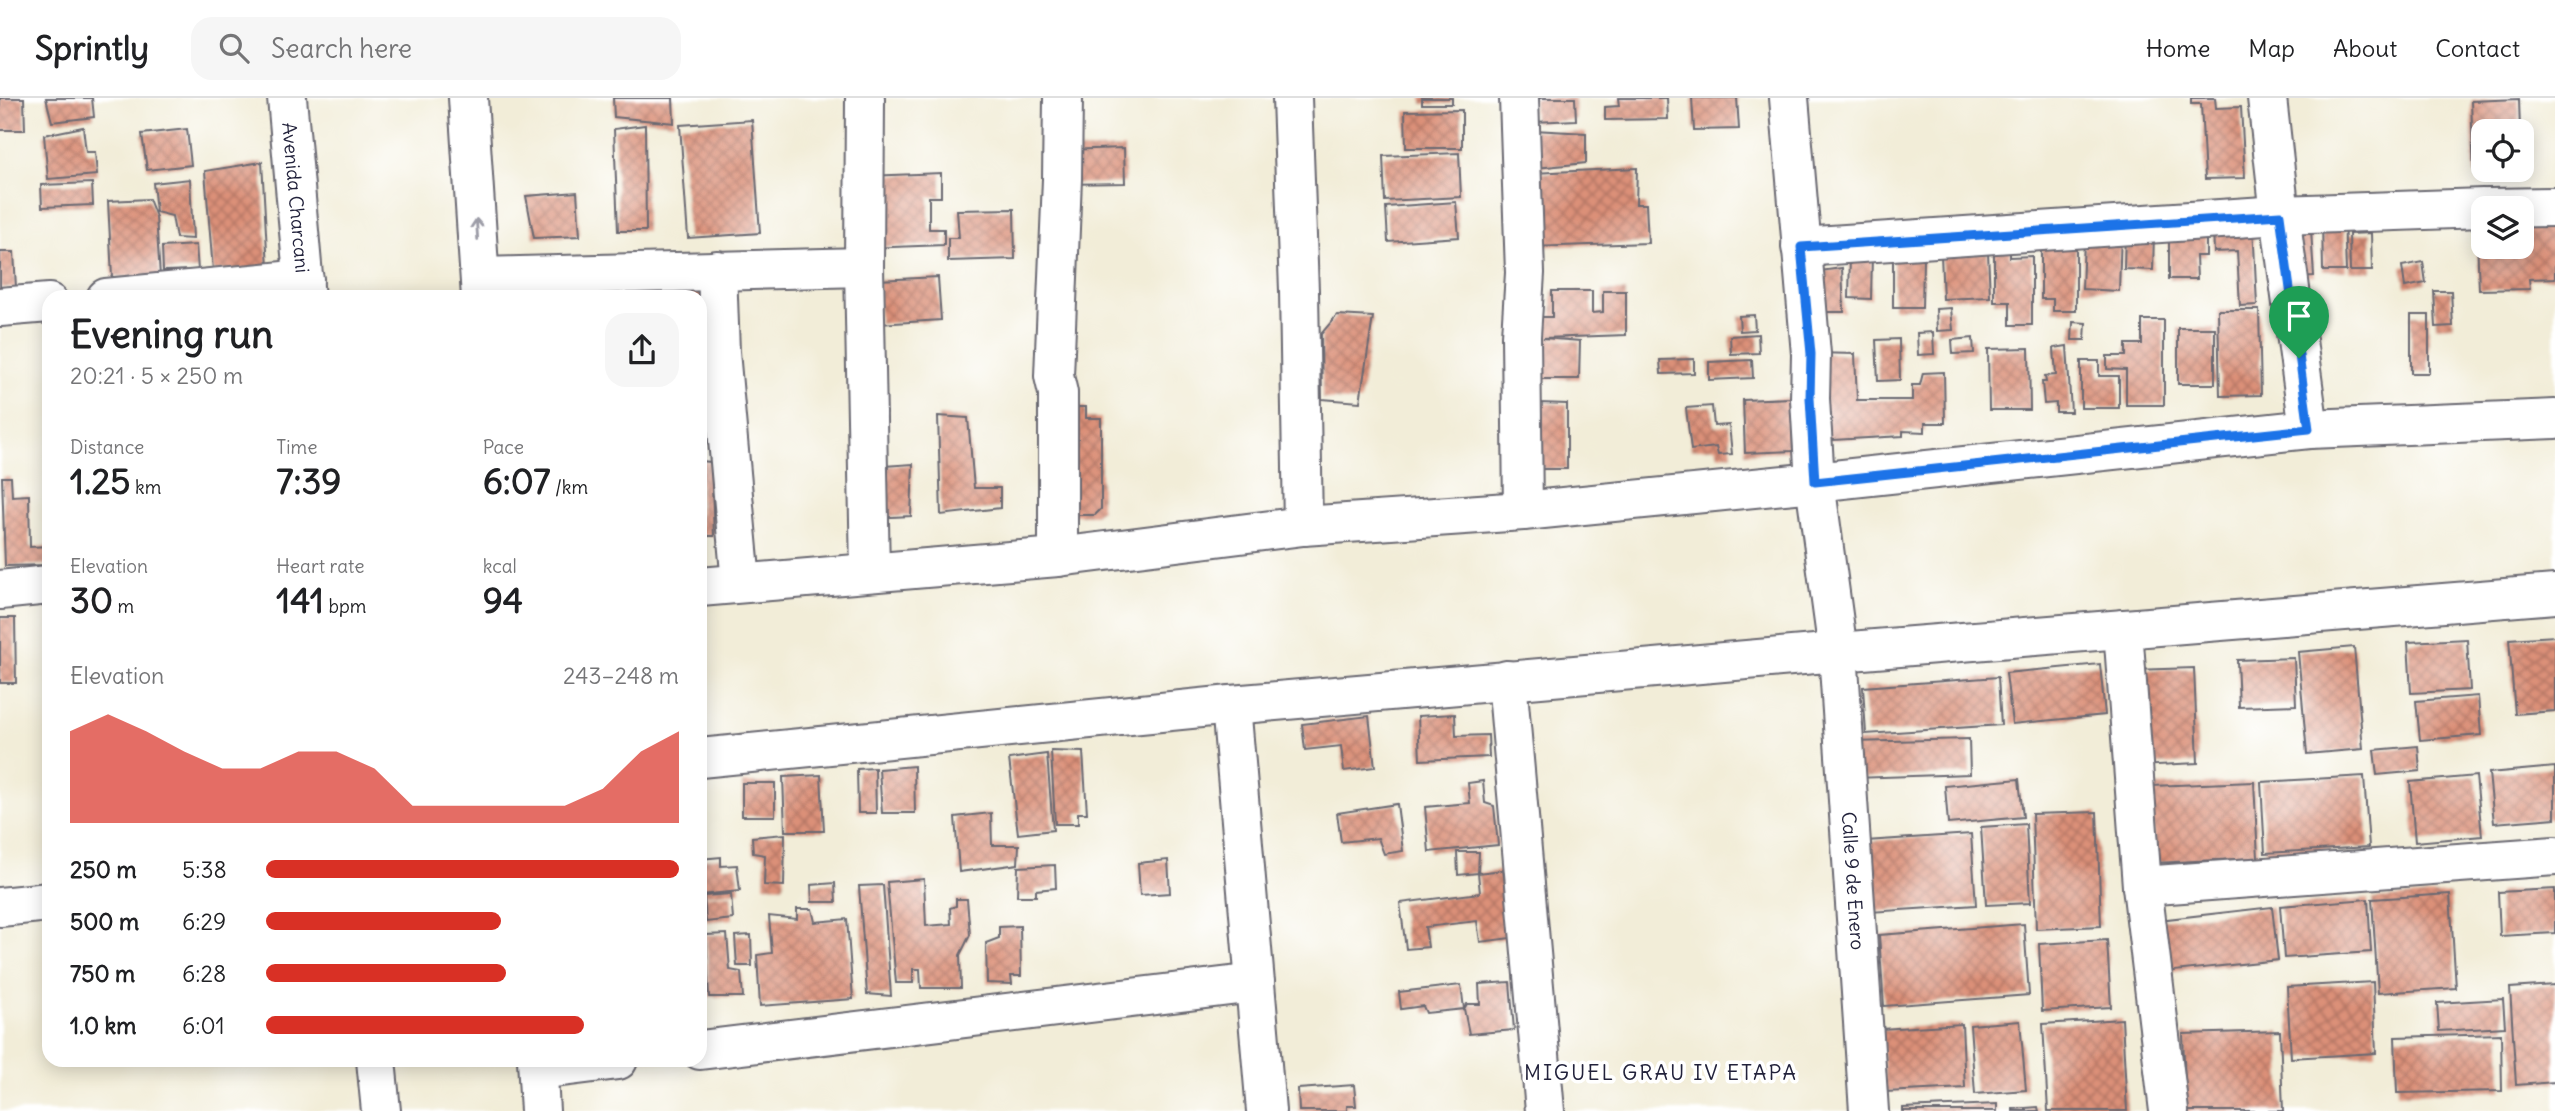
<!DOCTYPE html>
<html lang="en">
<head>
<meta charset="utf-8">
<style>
	body { margin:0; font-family:Delius,sans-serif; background:#f6f6f6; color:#202124; height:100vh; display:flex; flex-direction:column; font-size:26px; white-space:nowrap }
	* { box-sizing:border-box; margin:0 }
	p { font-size:23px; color:#757577 }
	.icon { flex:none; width:38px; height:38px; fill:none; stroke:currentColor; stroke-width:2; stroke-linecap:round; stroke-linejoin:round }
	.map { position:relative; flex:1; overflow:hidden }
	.side { position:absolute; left:42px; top:192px; width:665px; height:777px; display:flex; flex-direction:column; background:#fff; border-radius:21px; box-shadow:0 4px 18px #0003 }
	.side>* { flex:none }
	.tools { position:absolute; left:2471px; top:21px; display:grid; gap:14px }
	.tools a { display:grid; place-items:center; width:63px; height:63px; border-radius:14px; background:#fff; box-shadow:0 4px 18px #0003; font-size:35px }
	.pin { position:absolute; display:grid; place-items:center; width:60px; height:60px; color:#fff; margin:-72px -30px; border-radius:50% 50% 50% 0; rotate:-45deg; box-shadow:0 0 7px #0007 }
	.pin .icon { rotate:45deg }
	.round { display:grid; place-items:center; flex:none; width:74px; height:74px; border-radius:21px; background:#f6f6f6 }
	.summary { display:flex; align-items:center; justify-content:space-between; height:119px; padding:0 28px }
	h1 { font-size:38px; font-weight:700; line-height:52px }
	.stats { display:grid; grid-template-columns:repeat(3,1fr); gap:10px; height:119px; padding:7px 28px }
	.stats div { display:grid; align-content:center }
	.stats b { font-size:35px; font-weight:700 }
	.stats small { font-size:19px; font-weight:400 }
	.stats p { font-size:19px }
	.chart { height:196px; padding:14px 28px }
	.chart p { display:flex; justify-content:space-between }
	.chart svg { width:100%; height:126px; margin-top:7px; fill:#d93025; opacity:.7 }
	ul { padding:0 28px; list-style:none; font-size:23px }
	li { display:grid; grid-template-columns:112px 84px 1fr; align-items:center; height:52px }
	li i { height:18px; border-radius:9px; background:#d93025 }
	header { display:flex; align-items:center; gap:42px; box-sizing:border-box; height:98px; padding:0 35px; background:#fff; border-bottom:2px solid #e0e0e0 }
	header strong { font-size:33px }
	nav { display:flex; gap:38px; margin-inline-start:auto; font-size:24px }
	.search { width:490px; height:63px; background:#f6f6f6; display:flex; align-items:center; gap:18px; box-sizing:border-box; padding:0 24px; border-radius:21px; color:#757577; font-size:26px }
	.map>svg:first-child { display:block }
	.building { fill:url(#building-cross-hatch) }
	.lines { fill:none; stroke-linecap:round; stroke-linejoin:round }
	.street-casing { stroke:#6b6972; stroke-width:42 }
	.secondary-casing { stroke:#6b6972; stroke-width:42 }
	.street { stroke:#fff; stroke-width:38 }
	.secondary { stroke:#fff; stroke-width:38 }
	.oneway { stroke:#9c9ca7 }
	.route-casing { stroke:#fff; stroke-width:14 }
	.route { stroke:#1a73e8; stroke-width:9 }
	.labels { text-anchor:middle; stroke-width:7; stroke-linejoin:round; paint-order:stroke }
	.street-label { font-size:19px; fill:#22223b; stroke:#fff }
	.neighbourhood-label { font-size:21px; letter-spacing:2px; fill:#22223b; stroke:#fff }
</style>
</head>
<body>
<header>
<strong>Sprintly</strong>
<div class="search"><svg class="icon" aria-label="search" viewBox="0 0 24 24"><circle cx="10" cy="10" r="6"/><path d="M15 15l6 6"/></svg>Search here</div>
<nav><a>Home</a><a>Map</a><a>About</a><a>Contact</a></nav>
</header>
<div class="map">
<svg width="2555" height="1013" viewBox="0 0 2555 1013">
	<defs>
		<pattern id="building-cross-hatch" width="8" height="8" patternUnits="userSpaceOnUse" patternTransform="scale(1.75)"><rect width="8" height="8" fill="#db9078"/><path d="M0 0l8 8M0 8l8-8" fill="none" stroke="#b17564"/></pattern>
	</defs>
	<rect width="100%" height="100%" fill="#fff"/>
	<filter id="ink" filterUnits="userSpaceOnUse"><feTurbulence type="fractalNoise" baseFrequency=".0143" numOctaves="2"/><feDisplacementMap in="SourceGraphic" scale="14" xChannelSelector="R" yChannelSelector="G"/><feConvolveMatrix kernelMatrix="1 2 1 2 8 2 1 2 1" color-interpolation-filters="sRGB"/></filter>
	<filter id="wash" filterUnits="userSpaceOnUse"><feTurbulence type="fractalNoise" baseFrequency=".00686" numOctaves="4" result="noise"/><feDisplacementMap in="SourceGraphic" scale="28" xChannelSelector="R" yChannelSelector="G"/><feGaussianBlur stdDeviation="1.57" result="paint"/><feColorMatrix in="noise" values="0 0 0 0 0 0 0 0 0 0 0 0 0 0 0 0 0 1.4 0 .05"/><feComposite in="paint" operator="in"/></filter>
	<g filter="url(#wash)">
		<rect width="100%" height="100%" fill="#f2edd8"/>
		<g id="blocks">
			<!-- building -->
			<path class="building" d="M0 0H24L25 32H0Z
				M46 0H92L94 19 52 24Z
				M613 0H673L674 25 614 19Z
				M1422 0H1452V6H1422Z
				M1533 0H1575L1576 22 1534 24Z
				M1618 0H1667L1668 21 1605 22V9L1619 8Z
				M1692 0H1737L1739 31 1694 32Z
				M2191 0H2215L2216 10 2241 9 2245 80 2205 81 2201 6H2191Z
				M2519 1 2520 33H2483V72H2520L2521 75 2474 76 2471 3Z
				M1462 12V50H1406L1405 13Z
				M752 22 760 135 688 140 680 27Z
				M645 27 646 133H618L614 31Z
				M83 29 86 54H95L97 77 48 81 44 37Z
				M187 31 191 67 147 72 142 36Z
				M1534 32 1586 35V65L1536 70Z
				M1124 50 1125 85 1063 86V52Z
				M1459 55 1461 99 1385 103 1383 58Z
				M262 64 268 170 213 173 205 73Z
				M1637 70 1636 106H1646L1648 145 1531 149 1533 75Z
				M941 75V99H929V131H944V147L867 150 868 78Z
				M190 81 193 141 176 140 172 118 156 114 153 85Z
				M92 85 93 107 42 109 41 87Z
				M577 94 580 138 534 140 526 98Z
				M149 101 156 119 160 178 112 179 108 103Z
				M1456 104 1459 139 1388 144 1386 109Z
				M1014 111 1015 161 948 163V140H959L957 112Z
				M2483 113V149H2522V113H2555V180L2529 181 2530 191 2479 192 2476 114Z
				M2344 118 2346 173H2323L2322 119Z
				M2253 127 2257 207 2240 208 2237 153 2214 154 2213 129Z
				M2169 129H2206V158H2196L2197 181H2169Z
				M2311 132 2314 178 2298 179 2295 134Z
				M2121 133 2119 193 2082 191 2084 142Z
				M2125 134 2154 135 2153 172 2124 171Z
				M2371 135 2372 173H2350L2349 136Z
				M2041 139H2076V213H2053V201H2041Z
				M2010 146V159L2032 158V227H2010V204H1994V147Z
				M196 147 198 172 163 173 162 149Z
				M0 154H14L16 190H0Z
				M1988 154 1990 199 1943 201 1941 157Z
				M1850 157H1872L1871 201 1849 200Z
				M1893 160H1923L1922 210H1893Z
				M2423 164 2426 185 2405 189 2402 168Z
				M1842 170 1844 214H1820V173Z
				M703 176 709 253H700V200H633V181Z
				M938 179 941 222 879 226 878 182Z
				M589 184 588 200H540V187Z
				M1552 193H1592V215L1603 214V193H1626V237L1543 240 1580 243 1579 281H1536L1527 242 1541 240 1536 219H1552Z
				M2434 193H2451L2453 228 2436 229Z
				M1951 210 1953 232 1937 233 1936 211Z
				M2218 212H2259L2261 297 2220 298Z
				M1337 217 1373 219 1360 304 1322 301 1321 236Z
				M1754 217 1755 232 1740 233 1739 218Z
				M2411 217H2429V275H2411Z
				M2142 222H2164V307H2126V272L2107 271V258H2126V246H2142Z
				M2073 224 2086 225 2085 242H2072Z
				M2178 230H2215V286H2178Z
				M1933 234 1934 256 1918 257 1917 235Z
				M1758 236 1759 255 1731 256 1730 238Z
				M1973 240 1974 255 1953 256 1952 242Z
				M1899 241 1900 282 1878 283 1876 242Z
				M2067 248 2071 314H2056V305L2044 306 2042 284H2046L2045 278 2056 277 2054 250Z
				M2029 250 2030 312H1989L1988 251Z
				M1814 255 1855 256 1857 302H1912V287H1920L1923 275 1944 274 1945 325H1925V334L1903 333V338L1815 343Z
				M1694 261V275L1661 276 1660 262Z
				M1752 262 1753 280 1709 282V264Z
				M2081 263H2099V278H2119V310H2081Z
				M1791 300 1793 353 1745 355 1743 302Z
				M1539 305 1567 306V371H1539Z
				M1712 308 1714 328 1729 327 1732 356 1718 357 1716 349 1691 352 1686 310Z
				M1065 309H1086V320H1101V411L1095 417H1065Z
				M938 318 968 320 974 390H1000V410L941 417Z
				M700 363 711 364 714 438H700Z
				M913 366 911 418 872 420 869 369Z
				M2 379H11L12 398 29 397 30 449 49 448V467L5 468Z
				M0 520H15L16 585H0Z
				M2555 538V613L2515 616 2509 541Z
				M2467 541 2470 592 2411 595 2408 544Z
				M2354 549 2363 651 2307 656 2298 554Z
				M2294 560 2296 607 2239 609 2237 562Z
				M2100 566 2105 617 2012 626 2006 575Z
				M2194 570 2198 665 2137 668 2133 572Z
				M1998 579 2001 627 1866 636 1863 589Z
				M2478 598 2481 637 2420 642 2416 603Z
				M1455 616 1456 638 1488 637 1489 659 1420 662 1418 618Z
				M1369 618 1375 669 1344 673 1341 648 1305 652 1302 626Z
				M1969 641 1970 676 1854 680 1852 644Z
				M2418 648 2420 673 2377 677 2374 652Z
				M1051 653 1083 654 1087 715H1078V726H1055Z
				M1047 656 1053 732 1018 736 1009 661Z
				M914 668 915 715H882L879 671Z
				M2555 669V720L2494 725 2489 675Z
				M875 670 876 715H858L857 671Z
				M821 677 824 733H785L783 679Z
				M2364 678 2369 749 2265 755 2261 684Z
				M2476 678 2482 738 2415 744 2410 684Z
				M2019 681 2023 719 1948 726 1945 688Z
				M1483 683 1485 705 1494 708 1498 747 1429 754 1425 709 1470 705 1468 685Z
				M2254 684 2258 760 2154 765 2151 688Z
				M742 685H775V718H742Z
				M1397 706 1403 753 1384 756 1378 740 1341 744 1337 715Z
				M2097 714 2101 828 2036 831 2032 716Z
				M991 715 992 747H1019L1018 766 959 774 955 719Z
				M2026 726 2030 805 1986 807 1981 729Z
				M785 736 784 788 764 787 765 757 753 755 752 739Z
				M1971 736 1976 807 1870 814 1866 743Z
				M1457 754H1479L1478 775 1458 777Z
				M721 759V768L737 767 740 793 700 797V761Z
				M1168 762 1170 795 1140 797 1138 765Z
				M1055 767 1056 790 1036 792V798H1017L1018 769Z
				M1503 772 1506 793 1514 795 1519 839 1480 844 1477 823 1425 829 1428 849 1406 851 1400 805 1480 795 1478 775Z
				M924 781 926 828 951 826 950 810 956 808V801H967L970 837 960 857 961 890H921L920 871H913V885H896L887 784Z
				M835 785 836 804H812L811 787Z
				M883 787 891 898 867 896 859 788Z
				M2555 791V835L2500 838 2498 794Z
				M731 796 733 821 706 824 704 798Z
				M2450 796 2456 890 2378 895 2372 801Z
				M2368 801 2371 854 2284 860 2280 808Z
				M2272 809 2278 862 2165 874 2159 822Z
				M797 811H812L815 824 847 821 853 901 760 908 757 857 772 855 769 818 797 821Z
				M2024 826 2029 897 1884 908 1879 837Z
				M1020 828 1021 878H1011L1012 886 987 885 986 845 999 840V829Z
				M727 836 730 872 741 874 743 899H709L706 837Z
				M751 837 752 868H737L735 838Z
				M2107 842 2111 909 2042 913 2039 846Z
				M1510 884 1514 932 1469 936 1464 911 1467 906H1480L1479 886Z
				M2373 884 2376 955 2291 960 2287 889Z
				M1461 887 1464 911 1426 915 1423 908 1401 911 1399 894Z
				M2555 887V984L2516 987 2510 890Z
				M2503 901 2505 929 2439 933 2437 905Z
				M2122 921 2127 1013H2048L2043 926Z
				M2020 923 2026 992 1975 996 1970 927Z
				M1962 926 1965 990 1885 994 1881 931Z
				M2280 933 2283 1013H2186L2183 936Z
				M2501 936 2502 993 2397 995 2395 939Z
				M1354 987 1356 1008H1347V1013H1299L1298 991Z
				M1997 1006V1013H1903V1010Z
				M2038 1009 2039 1013H2013V1011Z"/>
		</g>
	</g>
	<g filter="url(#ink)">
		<use href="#blocks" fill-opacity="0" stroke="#6b6972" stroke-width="2"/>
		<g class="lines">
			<!-- street casing -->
			<g class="street-casing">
				<g id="street">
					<path d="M865 0 864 169 870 474"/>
					<path d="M1292 0 1299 193 1303 428"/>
					<path d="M1519 0 1525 175 1521 238 1523 413"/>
					<path id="s1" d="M1789 0 1811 256 1810 301 1815 384 1838 554 1869 1013"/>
					<path d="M2267 0 2280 117 2309 331"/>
					<path d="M2488 110 2555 109"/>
					<path d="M1801 149 2280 117 2483 110"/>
					<path d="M717 172 720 254 741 485"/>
					<path d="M480 179 864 169"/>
					<path d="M106 200 304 181"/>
					<path d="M0 209 49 205"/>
					<path d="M1058 459V295L1054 278 1062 81 1063 0"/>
					<path d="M700 489 1058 459 1303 428 1523 413 1815 384 2309 331 2555 321"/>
					<path d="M0 492 49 487"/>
					<path d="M2123 531 2142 788 2169 1013"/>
					<path d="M1507 582 1545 1013"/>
					<path d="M1231 607 1266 1013"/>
					<path d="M700 660 1231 607 1838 554 2555 496"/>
					<path d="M2142 788 2555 758"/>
					<path d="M0 809 49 804"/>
					<path d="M700 952 1255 885"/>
					<path d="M538 972 618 962"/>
				</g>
			</g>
			<!-- secondary casing -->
			<g class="secondary-casing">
				<g id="secondary">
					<path id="s2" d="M287 0 305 200"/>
					<path d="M468 0 481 200"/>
					<path d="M376 962 381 1013"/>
					<path d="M537 962 540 1013"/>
				</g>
			</g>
			<!-- street -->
			<use href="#street" class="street"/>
			<!-- secondary -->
			<use href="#secondary" class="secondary"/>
		</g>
		<!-- one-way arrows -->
		<defs><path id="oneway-shaft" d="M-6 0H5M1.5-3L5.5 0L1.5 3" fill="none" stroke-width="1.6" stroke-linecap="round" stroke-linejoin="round" transform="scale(1.75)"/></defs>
		<use class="oneway" href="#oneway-shaft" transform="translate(477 131) rotate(-94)"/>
	</g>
	<g class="lines" filter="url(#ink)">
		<!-- route casing -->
		<g class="route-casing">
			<path id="route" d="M2280 117 2309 331 1815 384 1810 300 1811 256 1801 149Z"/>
		</g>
		<!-- route -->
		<use href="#route" class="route"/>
	</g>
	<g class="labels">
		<!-- street labels -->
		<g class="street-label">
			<text dy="7" stroke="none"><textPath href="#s2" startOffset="100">Avenida Charcani</textPath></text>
			<text dy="7" stroke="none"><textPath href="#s1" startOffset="786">Calle 9 de Enero</textPath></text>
		</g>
		<!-- neighbourhood labels -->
		<g class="neighbourhood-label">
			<text x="1661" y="982">MIGUEL GRAU IV ETAPA</text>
		</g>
	</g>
</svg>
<div class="tools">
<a><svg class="icon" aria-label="locate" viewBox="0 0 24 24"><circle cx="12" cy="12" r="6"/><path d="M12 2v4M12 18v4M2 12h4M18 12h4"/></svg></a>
<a><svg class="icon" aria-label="layers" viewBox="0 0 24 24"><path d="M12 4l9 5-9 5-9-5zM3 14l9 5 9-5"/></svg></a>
</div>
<div class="pin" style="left:2299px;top:260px;background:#1e9e55"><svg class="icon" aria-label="arrive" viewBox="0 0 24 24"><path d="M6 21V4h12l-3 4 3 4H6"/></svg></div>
<section class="side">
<div class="summary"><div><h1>Evening run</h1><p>20:21 · 5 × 250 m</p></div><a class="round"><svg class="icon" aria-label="share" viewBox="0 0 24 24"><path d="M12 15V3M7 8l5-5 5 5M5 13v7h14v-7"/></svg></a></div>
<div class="stats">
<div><p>Distance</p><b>1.25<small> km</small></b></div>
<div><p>Time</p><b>7:39</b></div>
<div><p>Pace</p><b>6:07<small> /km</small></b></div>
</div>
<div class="stats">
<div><p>Elevation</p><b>30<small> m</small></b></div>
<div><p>Heart rate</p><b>141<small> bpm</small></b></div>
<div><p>kcal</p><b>94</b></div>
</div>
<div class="chart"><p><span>Elevation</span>243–248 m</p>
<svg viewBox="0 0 160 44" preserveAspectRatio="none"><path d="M0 44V12L10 6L20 12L30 19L40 25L50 25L60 19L70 19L80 25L90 38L100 38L110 38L120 38L130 38L140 32L150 19L160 12V44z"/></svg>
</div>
<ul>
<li><b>250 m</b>5:38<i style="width:100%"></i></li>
<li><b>500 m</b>6:29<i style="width:57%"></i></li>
<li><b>750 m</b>6:28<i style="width:58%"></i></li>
<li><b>1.0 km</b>6:01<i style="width:77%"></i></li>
</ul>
</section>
</div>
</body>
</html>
